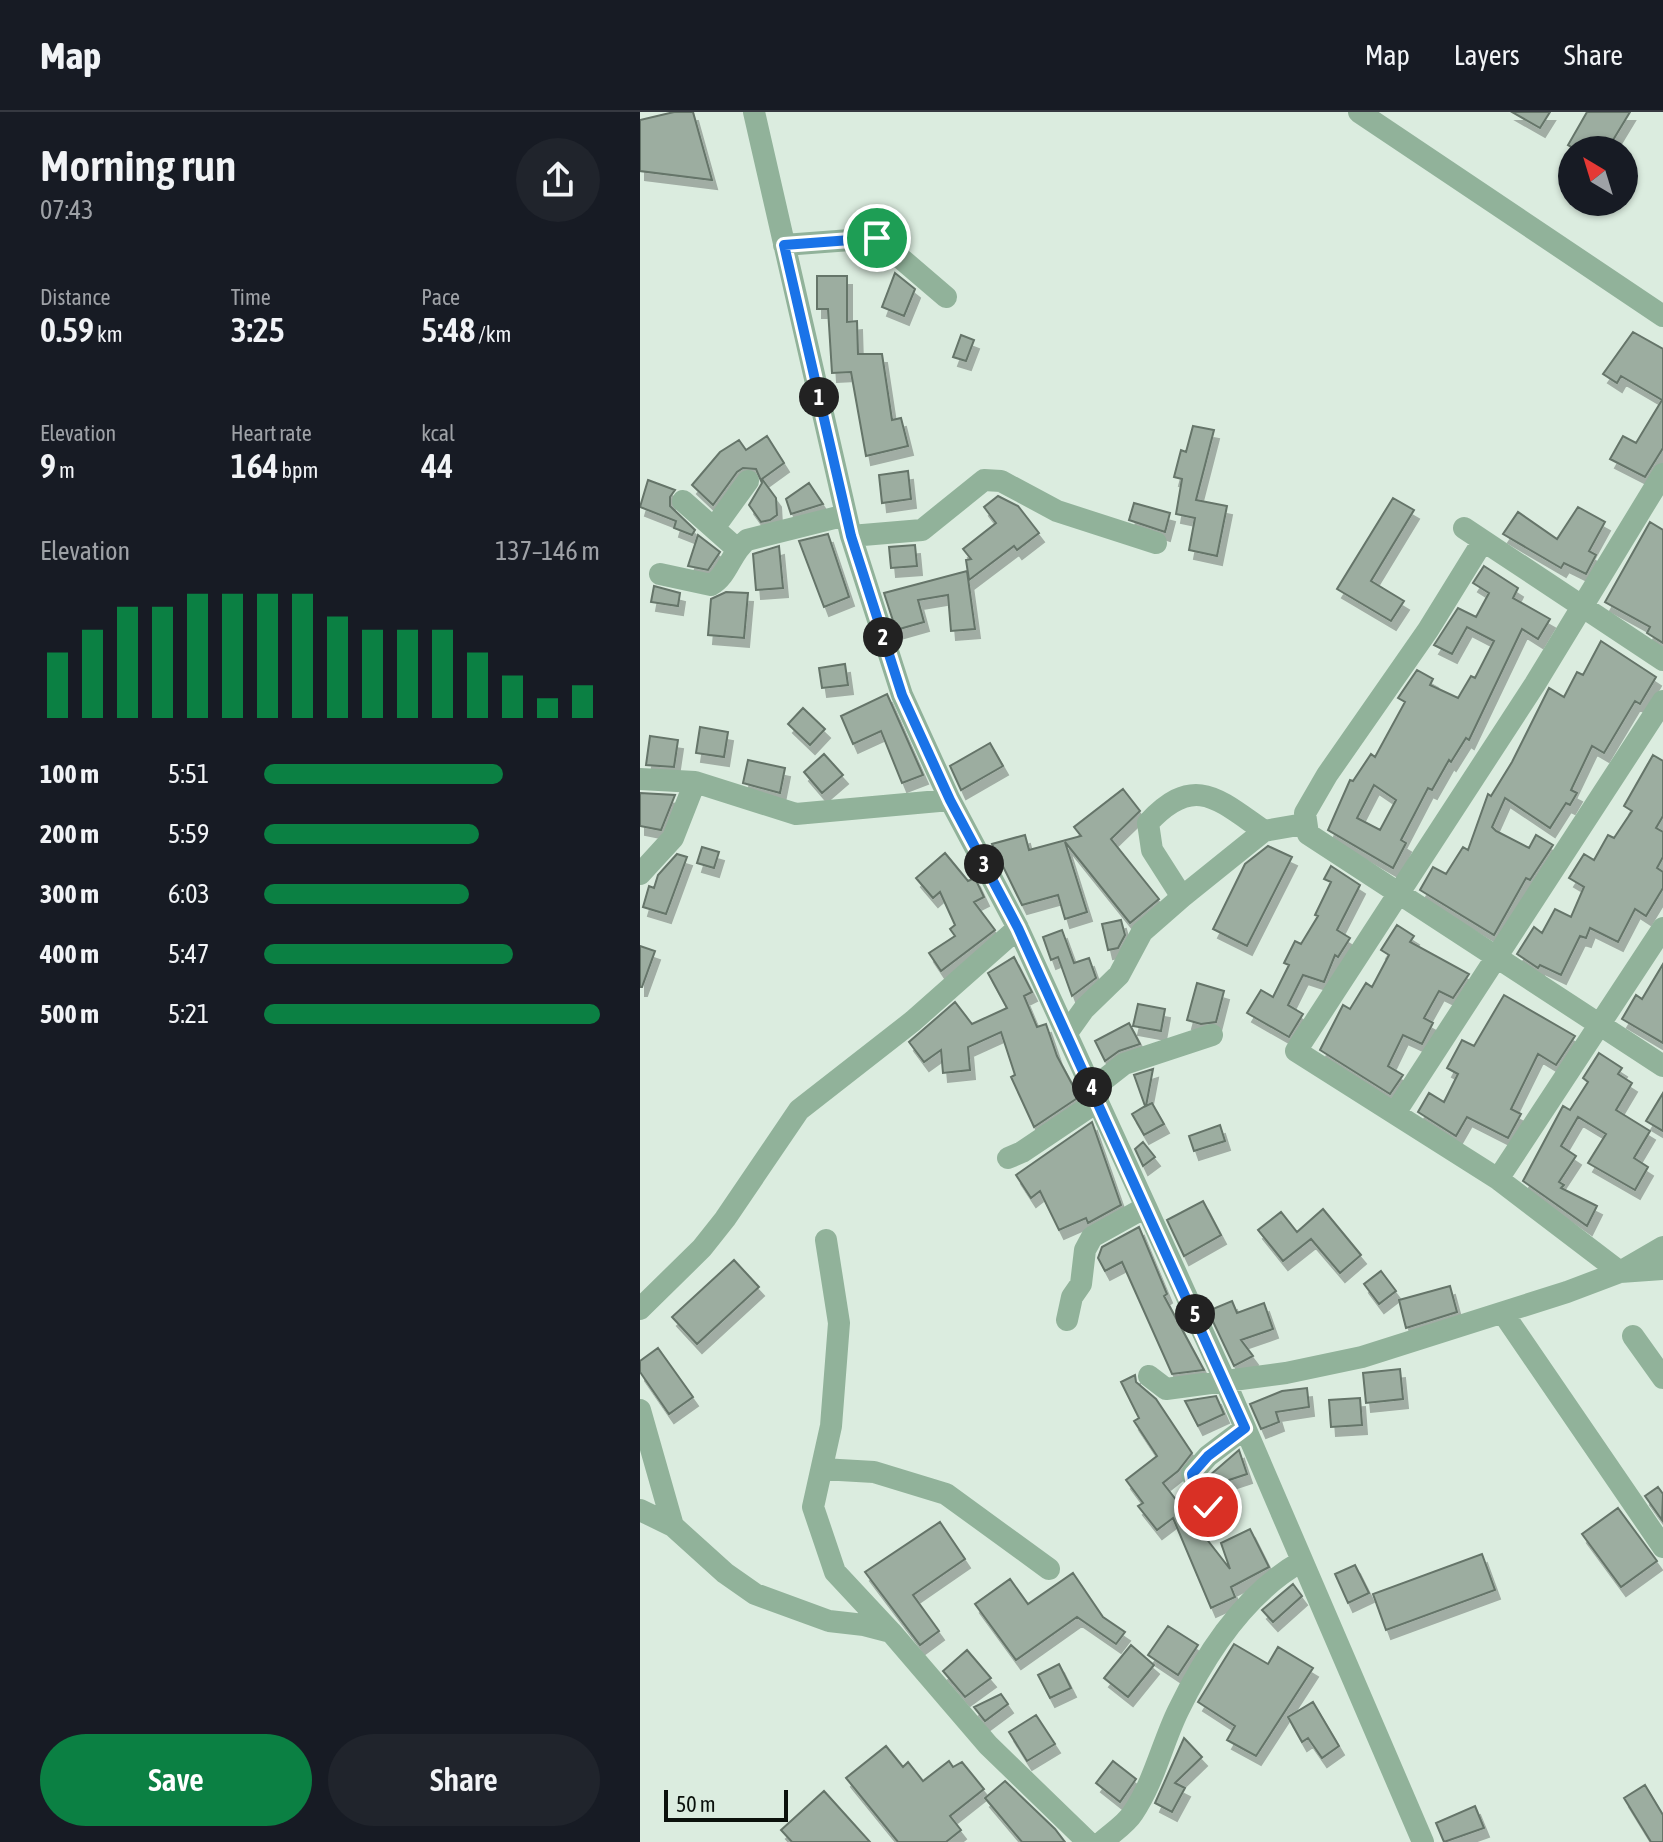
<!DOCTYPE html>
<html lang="en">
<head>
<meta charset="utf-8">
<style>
	body { margin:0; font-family:"Asap Condensed",sans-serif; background:#20242c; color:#f1f3f6; height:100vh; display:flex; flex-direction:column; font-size:30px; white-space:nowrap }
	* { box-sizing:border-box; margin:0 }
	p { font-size:26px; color:#9ea1a6 }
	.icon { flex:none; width:44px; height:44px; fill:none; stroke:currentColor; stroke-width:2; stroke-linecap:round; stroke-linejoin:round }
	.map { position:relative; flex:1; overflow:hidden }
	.details { display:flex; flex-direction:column; background:#171b24; width:640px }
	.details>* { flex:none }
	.needle { width:52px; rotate:322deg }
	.fabs { position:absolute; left:918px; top:24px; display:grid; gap:16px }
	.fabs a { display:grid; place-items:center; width:80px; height:80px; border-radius:50%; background:#171b24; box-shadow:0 2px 6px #0004; font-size:40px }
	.scale { position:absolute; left:24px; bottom:20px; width:124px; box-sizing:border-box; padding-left:8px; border:4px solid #0b110c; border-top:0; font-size:22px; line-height:28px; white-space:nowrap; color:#0b110c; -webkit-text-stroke:6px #dbecdf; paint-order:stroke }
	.pin { position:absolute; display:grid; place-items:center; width:68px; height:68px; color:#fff; margin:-34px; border:4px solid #fff; border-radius:50%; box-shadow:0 2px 8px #0007 }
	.km { position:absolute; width:40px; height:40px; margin:-20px; border-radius:50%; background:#222; color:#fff; font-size:22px; line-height:40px; text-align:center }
	.round { display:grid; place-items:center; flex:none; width:84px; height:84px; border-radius:42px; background:#20242c }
	.head { display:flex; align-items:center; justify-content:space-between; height:136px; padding:0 40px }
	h1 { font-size:44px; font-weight:600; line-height:60px }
	.metrics { display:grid; grid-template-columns:repeat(3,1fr); gap:12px; height:136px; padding:8px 40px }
	.metrics div { display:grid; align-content:center }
	.metrics b { font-size:34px; font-weight:600 }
	.metrics small { font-size:22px; font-weight:400 }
	.metrics p { font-size:22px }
	.chart { height:224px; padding:16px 40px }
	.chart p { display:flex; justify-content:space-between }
	.chart svg { width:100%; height:144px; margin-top:8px; stroke:#0b8043; stroke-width:6 }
	.primary-button { display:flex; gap:16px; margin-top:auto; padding:16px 40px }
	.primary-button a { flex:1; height:92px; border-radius:48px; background:#0b8043; color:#fff; font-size:32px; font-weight:600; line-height:92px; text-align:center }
	.primary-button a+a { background:#20242c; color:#f1f3f6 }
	ul { padding:0 40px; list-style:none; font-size:26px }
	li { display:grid; grid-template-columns:128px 96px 1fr; align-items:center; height:60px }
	li i { height:20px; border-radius:10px; background:#0b8043 }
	header { display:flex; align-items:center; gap:48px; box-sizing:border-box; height:112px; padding:0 40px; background:#171b24; border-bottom:2px solid #363941 }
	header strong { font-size:38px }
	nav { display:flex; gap:44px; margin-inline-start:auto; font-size:28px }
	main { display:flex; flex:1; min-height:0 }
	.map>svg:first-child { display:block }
	.building { fill:#9cada0; stroke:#657469; stroke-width:2; fill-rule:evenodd; filter:url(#shadow) }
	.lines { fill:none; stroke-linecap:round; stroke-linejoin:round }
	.minor { stroke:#91b29a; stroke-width:22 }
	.route-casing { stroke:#fff; stroke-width:16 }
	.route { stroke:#1a73e8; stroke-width:10 }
</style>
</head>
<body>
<header>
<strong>Map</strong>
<nav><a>Map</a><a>Layers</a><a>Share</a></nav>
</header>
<main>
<section class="details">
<div class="head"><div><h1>Morning run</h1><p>07:43</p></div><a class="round"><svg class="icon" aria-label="share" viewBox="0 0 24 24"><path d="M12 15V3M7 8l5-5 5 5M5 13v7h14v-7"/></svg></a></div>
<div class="metrics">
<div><p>Distance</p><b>0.59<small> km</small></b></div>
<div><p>Time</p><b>3:25</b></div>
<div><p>Pace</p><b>5:48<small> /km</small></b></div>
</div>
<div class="metrics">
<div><p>Elevation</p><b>9<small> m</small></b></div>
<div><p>Heart rate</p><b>164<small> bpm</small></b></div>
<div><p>kcal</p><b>44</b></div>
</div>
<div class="chart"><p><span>Elevation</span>137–146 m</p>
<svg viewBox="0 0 160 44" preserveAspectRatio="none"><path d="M5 44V24M15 44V17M25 44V10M35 44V10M45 44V6M55 44V6M65 44V6M75 44V6M85 44V13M95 44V17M105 44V17M115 44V17M125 44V24M135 44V31M145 44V38M155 44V34"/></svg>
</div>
<ul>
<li><b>100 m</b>5:51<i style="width:71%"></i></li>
<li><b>200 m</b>5:59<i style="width:64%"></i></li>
<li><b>300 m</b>6:03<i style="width:61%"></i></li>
<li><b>400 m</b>5:47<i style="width:74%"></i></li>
<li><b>500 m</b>5:21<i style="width:100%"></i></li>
</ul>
<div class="primary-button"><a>Save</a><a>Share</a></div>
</section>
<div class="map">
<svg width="1023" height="1730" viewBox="0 0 1023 1730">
	<defs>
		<filter id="shadow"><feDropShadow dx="5" dy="9" stdDeviation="0" flood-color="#0004"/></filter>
	</defs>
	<rect width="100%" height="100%" fill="#dbecdf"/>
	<!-- building -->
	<path class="building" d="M34 0H53L72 68 0 59V8Z
		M872 0H910L900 16Z
		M947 0H990L967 38H937L928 33Z
		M255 161 275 177 264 204 242 195Z
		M177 164H207V210L217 209 218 242H242L252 308 261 306 268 334 226 344 211 260 192 261 188 197H177Z
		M993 220 1023 237V336L1005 365 970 347 983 324 996 331 1022 288 981 264 977 271 963 262Z
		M321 223 334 228 326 249 313 245Z
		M553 314 574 318 556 388 587 394 577 444 549 438 555 406 536 402 542 367 534 365 541 338 546 340Z
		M127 324 144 351 122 367 136 386 137 403 130 408 121 410 109 393 122 371 116 357 103 356 97 360 73 393 52 373 80 340 99 328 106 338Z
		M268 359 271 387 242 391 239 363Z
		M8 368 35 378 30 385V394L55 418 52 423 34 416 36 409 0 395Z
		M169 371 183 392 151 402 146 387Z
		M358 384 378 394 399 421 377 438 374 434 329 468 326 448 331 447 323 437 356 411 344 395Z
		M753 386 774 398 731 469 764 489 751 509 697 477Z
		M494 391 530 401 525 420 489 408Z
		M938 395 965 410 949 439 956 443 946 462 924 451 921 456 863 422 878 400 917 427Z
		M1010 410 1023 418V531L1007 521 1010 515 965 490Z
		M188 422 209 485 184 495 159 429Z
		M58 423 80 440 68 458 48 454Z
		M275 433 277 454 251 456 249 435Z
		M139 434 143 476 116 478 113 442Z
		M844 454 878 476 873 486 910 507 898 527 882 517 829 628 826 626 811 650 809 648 792 678 788 676 761 728 766 731 753 756 688 718 710 668 713 669 731 642 735 645 765 590 758 586 777 558 793 567 790 573 818 586 831 564 835 566 854 529 827 515 812 542 794 533 818 496 836 505 849 481 833 471ZM734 673 756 688 740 718 717 706Z
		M327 459 335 517 311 519 308 483 278 488 284 510 256 518 244 481Z
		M14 474 40 481 38 494 11 490Z
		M86 480 108 481 104 526 68 523 71 487Z
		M961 529 1016 565 1000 592 995 589 964 641 952 634 931 678 937 681 930 693 926 691 910 716 865 686 852 715 856 719 889 736 896 723 913 733 890 768 886 766 854 823 780 778 793 755 806 762 823 735 828 738 848 682 851 684 872 650 909 576 924 585 937 560 943 563Z
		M205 552 208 573 182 576 179 556Z
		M247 582 283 663 262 671 241 619 213 632 201 604Z
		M163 596 185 617 170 633 148 612Z
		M60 615 88 620 84 645 56 641Z
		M10 624 38 628 34 655 6 653Z
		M350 631 363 654 321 678 310 654Z
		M184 642 203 663 182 681 164 660Z
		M1013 643 1023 649V704L1016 716 1023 720V745L1017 756 1023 760V776L1006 804 995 797 978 830 950 816 946 826 940 824 921 863 900 853 898 856 877 842 894 815 902 821 915 797 931 805 944 775 929 766 944 742 954 748 968 723 974 726 992 699 984 694Z
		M108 648 145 656 140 681 103 671Z
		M483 677 500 699 471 727 519 787 490 811 425 730 447 800 425 807 418 783 382 793 352 732 385 723 389 738 441 724 434 715Z
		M0 681 35 683 21 718 0 714Z
		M628 734 652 745 607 834 573 817 605 752Z
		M62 735 79 740 74 756 57 751Z
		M305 741 328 769 335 766 344 785 334 790 355 818 301 859 289 841 315 824 310 817 315 813 300 780 293 786 276 766Z
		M37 742 47 745 26 802 3 795 9 774 14 776 18 763Z
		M691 754 720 773 697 818 710 826 698 845 695 843 684 870 663 863 648 893 663 902 649 925 607 901 621 878 633 885 649 853 644 851 655 829 661 832 678 804 675 803 691 770 684 767Z
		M481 808 485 823 478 836 468 838 462 812Z
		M757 813 774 824 770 830 829 862 813 886 799 879 784 906 793 911 782 932 763 923 748 954 763 963 750 982 680 938 703 893 710 897 726 871 732 875 749 843 741 838Z
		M422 818 434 851 449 846 456 866 432 884 418 845 411 848 403 825Z
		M0 834 15 839 2 875H0Z
		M374 845 392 880 384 884 397 915 406 912 417 944 439 985 394 1015 371 965 375 963 361 920 328 935 330 958 303 961 301 938 284 950 269 930 315 890 332 912 367 896 348 861Z
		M1023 852V931L982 907 996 883 1002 887Z
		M557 871 584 879 576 910 561 912 547 908Z
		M864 883 935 924 916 953 898 942 871 997 881 1002 868 1026 827 1005 816 1024 778 1000 789 981 804 990 818 962 807 956 822 928 834 934Z
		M498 892 525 897 521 919 493 914Z
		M489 911 500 932 479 939 465 949 455 929Z
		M959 941 982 956 978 962 992 971 976 998 1010 1019 994 1046 1008 1055 995 1078 948 1051 966 1022 938 1005 921 1034 936 1044 919 1070 924 1073 921 1076 957 1094 947 1114 883 1069 923 994 930 998 948 970 943 966Z
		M513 957 506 994 512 991 524 1012 504 1023 492 1002 505 994 494 963Z
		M1023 981V1019L1006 1009Z
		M452 1010 481 1093 448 1111 446 1106 419 1118 400 1079 391 1086 376 1063Z
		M580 1013 585 1029 554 1039 549 1024Z
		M503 1030 515 1045 503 1054 495 1037Z
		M563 1089 581 1123 544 1144 527 1108Z
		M683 1097 721 1143 700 1161 671 1127 643 1149 618 1118 641 1100 657 1120Z
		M499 1115 527 1182 524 1184 564 1258 532 1262 482 1150 465 1159 458 1146 462 1135Z
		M94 1148 119 1175 57 1232 32 1205Z
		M741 1159 756 1179 739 1192 724 1172Z
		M810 1174 817 1200 766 1216 759 1188Z
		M592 1189 597 1201 624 1191 633 1217 601 1228 613 1244 594 1254 568 1199Z
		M18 1236 53 1285 29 1302 0 1260V1249Z
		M760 1257 763 1287 726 1291 723 1261Z
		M495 1263 496 1270 516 1287 552 1341 538 1359 523 1371 590 1457 581 1431 610 1417 629 1455 591 1475 595 1485 571 1496 533 1406 517 1418 498 1394 503 1391 486 1368 517 1344 494 1309 499 1306 481 1270Z
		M667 1276 669 1295 636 1300 639 1310 621 1317 610 1292 642 1279Z
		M576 1284 584 1302 558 1314 545 1289Z
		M720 1286 722 1313 691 1315 689 1288Z
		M599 1338 607 1362 577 1372 578 1383 569 1364Z
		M1018 1375 1023 1382 1022 1408 1005 1384Z
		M978 1396 1017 1449 981 1475 942 1422Z
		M300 1410 325 1447 273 1483 299 1519 280 1533 225 1460Z
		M842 1442 855 1478 746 1518 733 1482Z
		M715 1453 729 1481 708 1491 695 1462Z
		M433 1461 463 1505 485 1520 476 1532 437 1505 376 1548 335 1492 370 1467 388 1492Z
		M653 1472 662 1484 633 1510 622 1498Z
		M528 1514 558 1533 538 1563 508 1543Z
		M594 1532 628 1552 638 1535 673 1556 616 1644 587 1628 595 1614 558 1590Z
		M491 1533 514 1553 488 1585 464 1566Z
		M327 1538 351 1566 325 1585 303 1559Z
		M419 1552 431 1576 410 1586 398 1563Z
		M361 1582 368 1592 345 1609 334 1595Z
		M673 1590 699 1634 682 1646 668 1626 662 1630 648 1605Z
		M396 1603 415 1632 387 1649 369 1620Z
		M544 1626 562 1645 535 1671 545 1676 532 1700 515 1691Z
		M246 1634 263 1655 268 1650 283 1669 309 1649 313 1655 322 1650 344 1677 310 1704 321 1718 306 1730H258L206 1666Z
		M473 1649 496 1667 480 1690 456 1671Z
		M365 1669 415 1717 425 1730H382L345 1686Z
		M1005 1673 1023 1703V1730H1011L984 1686Z
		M184 1679 230 1730H152L141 1718Z
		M835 1694 844 1716 804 1730 796 1711Z"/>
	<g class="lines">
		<!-- minor -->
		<path class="minor" d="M114 0 211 424 262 583 310 688 378 816 506 1095 585 1269 783 1730
			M719 0 1023 204
			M144 133 237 126 306 185
			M1023 362 895 572 656 939 858 1067 980 1160 1023 1157
			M43 389 96 436
			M74 416 108 369
			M824 416 1023 548
			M211 424 282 418 344 368 361 369 417 399 516 431
			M843 429 788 518 687 663 665 701 668 722 1023 954
			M20 462 71 473C88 464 91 440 107 428L206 403
			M0 667 55 670 156 702 310 688
			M0 762 33 726 55 670
			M542 785 512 738 508 711C554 661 578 687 624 719
			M427 921 444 897 479 863 502 820 542 785 624 719 664 712
			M452 977 484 952 572 923
			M755 1001 1023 589
			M368 1046 382 1040 458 989
			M858 1067 1023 816
			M186 1128 199 1211 191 1314 173 1395 195 1460 250 1519
			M0 1197 62 1136 85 1107 159 998 273 909 378 816
			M863 1201 1023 1435
			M427 1208 432 1185 441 1172 445 1138 452 1125 506 1095
			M993 1224 1023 1266
			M509 1264 526 1277 646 1261 722 1245 927 1180 980 1160 1023 1135
			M0 1298 33 1414
			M182 1357 234 1360 306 1382 409 1457
			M568 1395 552 1362 568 1344 605 1316
			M0 1398 33 1414 85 1461 115 1482 189 1509 224 1513 251 1520 348 1633 448 1730
			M462 1730C472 1721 486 1712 493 1701 514 1670 522 1632 538 1599 566 1541 605 1481 662 1449"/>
	</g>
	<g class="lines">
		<!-- route casing -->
		<g class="route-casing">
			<path id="route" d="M237 126 144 133 211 424 262 583 310 688 378 816 605 1316 568 1344 552 1362 554 1373 568 1395"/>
		</g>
		<!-- route -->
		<use href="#route" class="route"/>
	</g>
</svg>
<div class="fabs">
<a><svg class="needle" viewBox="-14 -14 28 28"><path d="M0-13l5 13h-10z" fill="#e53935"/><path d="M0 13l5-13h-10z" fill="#9ea1a6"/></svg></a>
</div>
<div class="scale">50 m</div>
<div class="pin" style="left:237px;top:126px;background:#1e9e55"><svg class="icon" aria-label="arrive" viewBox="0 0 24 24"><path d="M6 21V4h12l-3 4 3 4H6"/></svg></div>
<div class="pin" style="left:568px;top:1395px;background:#d93025"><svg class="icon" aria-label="check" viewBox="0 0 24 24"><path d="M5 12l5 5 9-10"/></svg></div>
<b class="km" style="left:179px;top:285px">1</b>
<b class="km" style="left:243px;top:525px">2</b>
<b class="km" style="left:344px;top:752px">3</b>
<b class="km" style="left:452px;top:975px">4</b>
<b class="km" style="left:555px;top:1202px">5</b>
</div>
</main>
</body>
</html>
